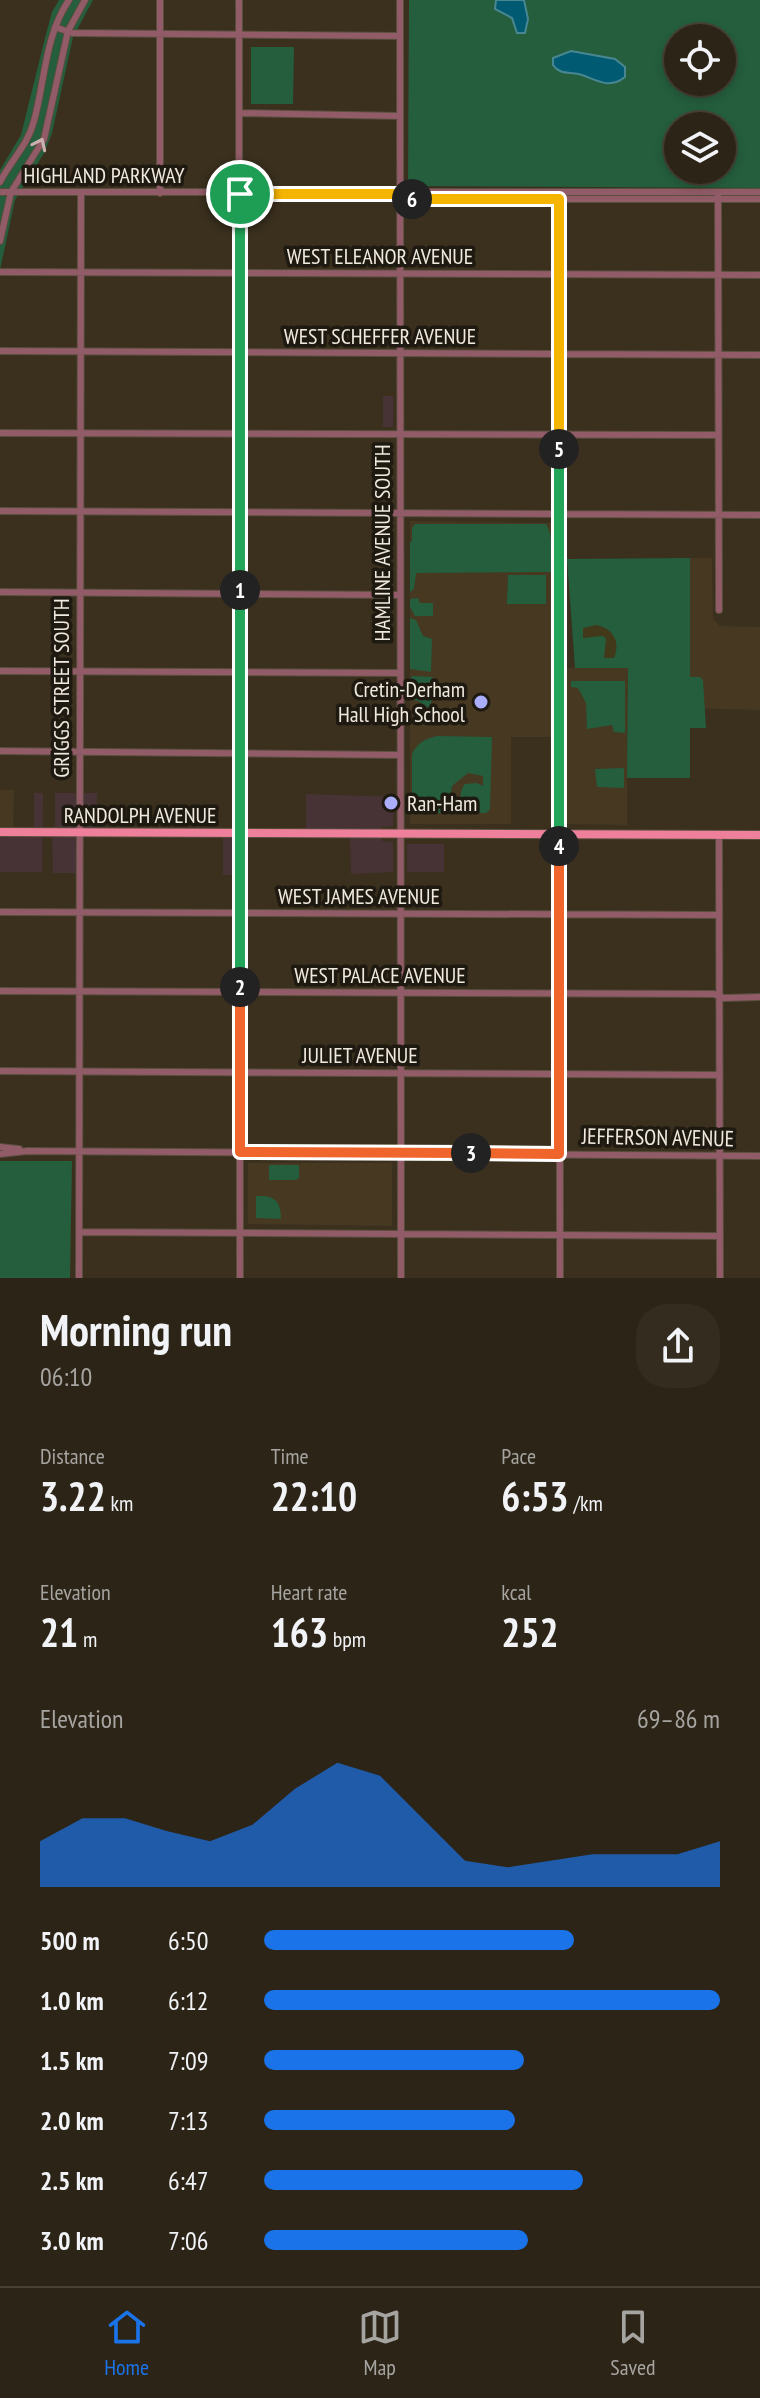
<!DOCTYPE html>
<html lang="en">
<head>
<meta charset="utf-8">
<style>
	body { margin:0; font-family:"PT Sans Narrow",sans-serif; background:#342c1f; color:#f1f3f6; height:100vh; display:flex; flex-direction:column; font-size:30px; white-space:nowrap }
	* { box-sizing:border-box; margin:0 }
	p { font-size:26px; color:#a6a4a1 }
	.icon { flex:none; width:44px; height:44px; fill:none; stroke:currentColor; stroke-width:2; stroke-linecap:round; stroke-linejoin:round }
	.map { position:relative; height:1278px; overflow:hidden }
	.side { display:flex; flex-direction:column; background:#2c2416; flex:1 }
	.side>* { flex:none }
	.fabs { position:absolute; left:664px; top:24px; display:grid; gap:16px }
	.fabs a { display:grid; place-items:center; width:72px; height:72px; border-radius:50%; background:#2c2416; box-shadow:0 4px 12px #0003,0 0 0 2px #484135; font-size:40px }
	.pin { position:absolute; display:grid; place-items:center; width:68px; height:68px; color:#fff; margin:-34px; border:4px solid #fff; border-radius:50%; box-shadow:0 2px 8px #0007 }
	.km { position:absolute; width:40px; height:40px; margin:-20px; border-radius:50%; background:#222; color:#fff; font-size:22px; line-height:40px; text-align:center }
	.round { display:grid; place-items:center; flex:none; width:84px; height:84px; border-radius:32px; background:#342c1f }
	.headline { display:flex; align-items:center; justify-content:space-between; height:136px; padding:0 40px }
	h1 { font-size:44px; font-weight:700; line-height:60px }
	.stats { display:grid; grid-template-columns:repeat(3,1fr); gap:12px; height:136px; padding:8px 40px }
	.stats div { display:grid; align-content:center }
	.stats b { font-size:40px; font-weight:700 }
	.stats small { font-size:22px; font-weight:400 }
	.stats p { font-size:22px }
	.chart { height:224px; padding:16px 40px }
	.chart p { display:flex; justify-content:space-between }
	.chart svg { width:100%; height:144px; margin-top:8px; fill:#1a73e8; opacity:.7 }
	ul { padding:0 40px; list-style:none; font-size:26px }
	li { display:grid; grid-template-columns:128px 96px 1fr; align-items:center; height:60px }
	li i { height:20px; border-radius:10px; background:#1a73e8 }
	.tabs { display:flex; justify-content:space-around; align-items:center; height:112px; border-top:2px solid #484135; background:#2c2416; font-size:22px; color:#a6a4a1 }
	.tabs a { display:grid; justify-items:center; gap:4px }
	.tabs .on { color:#1a73e8 }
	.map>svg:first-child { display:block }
	.commercial { fill:#473336 }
	.built { fill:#463821 }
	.green { fill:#245e3d; fill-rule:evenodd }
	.sand { fill:#413919 }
	.water { fill:#005b72; stroke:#488692; stroke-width:2 }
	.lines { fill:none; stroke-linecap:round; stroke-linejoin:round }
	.minor-casing { stroke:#584e3d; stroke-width:8 }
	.major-casing { stroke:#584e3d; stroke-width:10 }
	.minor { stroke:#915b67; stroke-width:6 }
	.major { stroke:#ee809b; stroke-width:8 }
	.oneway { stroke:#cab0ae }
	.split-1-casing { stroke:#fff; stroke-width:16 }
	.split-2-casing { stroke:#fff; stroke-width:16 }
	.split-3-casing { stroke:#fff; stroke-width:16 }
	.split-4-casing { stroke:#fff; stroke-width:16 }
	.split-5-casing { stroke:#fff; stroke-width:16 }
	.split-6-casing { stroke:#fff; stroke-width:16 }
	.split-7-casing { stroke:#fff; stroke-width:16 }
	.split-1 { stroke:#22a559; stroke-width:10 }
	.split-2 { stroke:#22a559; stroke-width:10 }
	.split-3 { stroke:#f0652b; stroke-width:10 }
	.split-4 { stroke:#f0652b; stroke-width:10 }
	.split-5 { stroke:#22a559; stroke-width:10 }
	.split-6 { stroke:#f5b400; stroke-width:10 }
	.split-7 { stroke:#f5b400; stroke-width:10 }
	.poi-dot { fill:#abaffb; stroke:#1e1911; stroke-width:3 }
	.labels { text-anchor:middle; stroke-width:7; stroke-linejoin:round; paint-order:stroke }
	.street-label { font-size:22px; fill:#f0e9de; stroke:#1e1911 }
	.poi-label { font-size:22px; fill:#f0e9de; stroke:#1e1911; text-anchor:end }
</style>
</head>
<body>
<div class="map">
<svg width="760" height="1278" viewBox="0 0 760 1278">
	<rect width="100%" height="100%" fill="#3b301e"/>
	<!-- commercial -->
	<path class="commercial" d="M383 396H393V427H383Z
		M34 793H43L42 872H0V831H34Z
		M55 793H97L96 832H80L79 873H53L52 831 55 830Z
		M306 794 394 797 393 826 381 827 382 841 393 842V872L351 874 350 833H306Z
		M240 832V875H223V833Z
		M407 844H444V872H407Z"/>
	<!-- built -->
	<path class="built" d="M410 521 551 523 552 737H511V824H410Z
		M690 558H712L713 619 720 626 760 627V710L690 708Z
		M567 668H628L627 825 567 824Z
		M0 790H14L13 831H0Z
		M248 1163H392V1226L248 1224Z"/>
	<!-- green -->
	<path class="green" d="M59 0H93L73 37 52 133 44 153 15 200 0 270V170L21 135 45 38 52 12Z
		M409 0H760V188L410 186 408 184ZM678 38H722V82H678ZM678 126H722V170H678Z
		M251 47H294L293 104H251Z
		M415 524H546C554 537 551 555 551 572L416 573 414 589 410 592V542L412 541V528Z
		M690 558V677H700L703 680 706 728H690V778H627L628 668H575L567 559Z
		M508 575H546V604H507Z
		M418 598 420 603H433V616H415L410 607V599Z
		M410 618 416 620 423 636 432 639 431 672 410 669Z
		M413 676 433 677 430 681 432 700 429 708 418 701 410 699V678Z
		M571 681H625V733L614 732 612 725 587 729 586 703 578 688 571 687Z
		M437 736 492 737 490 809 486 813H412V754C418 742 425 739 437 736ZM468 773 483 776V786L477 783 465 784C459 791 460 799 464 806H455L450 801 452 786Z
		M624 768V788L597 787 595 769Z
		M0 1161H72L70 1278H0Z
		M269 1165H299V1178L295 1180H269Z
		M256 1196C275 1195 281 1201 281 1219L256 1218Z"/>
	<!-- sand -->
	<path class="sand" d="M596 625C613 628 621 642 614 658H604L606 639 603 636 583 638V628Z"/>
	<!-- water -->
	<path class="water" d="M496 0H524L528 19 525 33H517L512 18 495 9Z
		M571 51 615 59 625 67V77C610 89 598 81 582 75 570 71 561 76 553 65V58Z"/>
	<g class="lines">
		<!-- minor casing -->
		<g class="minor-casing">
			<path id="minor" d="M239 0 240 1278
				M400 0 401 1278
				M55 27 72 33 400 36
				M239 113 400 116
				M0 182C11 160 28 145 34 121 45 81 45 35 69 0
				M0 192H760
				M559 192 560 1278
				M718 192 719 610
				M160 193V0
				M400 194 411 199H760
				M0 241 11 192 44 139 68 31 85 0
				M0 272 760 275
				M0 351 760 355
				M0 433 718 435
				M0 511 760 515
				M0 592 400 595
				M0 671 400 673
				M0 751 400 755
				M719 835 720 1278
				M0 912 719 915
				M0 991 714 994 724 998 760 997
				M0 1071 719 1075
				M0 1147 19 1149
				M0 1154 27 1151 760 1156
				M79 1232 719 1236
				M79 1278 81 193"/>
		</g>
		<!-- major casing -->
		<g class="major-casing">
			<path id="major" d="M0 832 760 835"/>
		</g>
		<!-- minor -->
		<use href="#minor" class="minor"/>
		<!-- major -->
		<use href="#major" class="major"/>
	</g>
	<!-- one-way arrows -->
	<defs><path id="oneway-chevron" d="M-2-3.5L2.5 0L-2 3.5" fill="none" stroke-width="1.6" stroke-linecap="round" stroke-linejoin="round" transform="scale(2)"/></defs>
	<use class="oneway" href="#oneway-chevron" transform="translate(40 144) rotate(-65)"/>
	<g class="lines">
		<!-- split-1 casing -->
		<g class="split-1-casing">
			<path id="split-1" d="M240 590V194"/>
		</g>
		<!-- split-2 casing -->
		<g class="split-2-casing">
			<path id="split-2" d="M240 987V590"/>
		</g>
		<!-- split-3 casing -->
		<g class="split-3-casing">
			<path id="split-3" d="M240 987V1152L471 1153"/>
		</g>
		<!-- split-4 casing -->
		<g class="split-4-casing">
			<path id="split-4" d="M471 1153 559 1154V846"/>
		</g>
		<!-- split-5 casing -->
		<g class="split-5-casing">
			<path id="split-5" d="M559 449V846"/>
		</g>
		<!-- split-6 casing -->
		<g class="split-6-casing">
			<path id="split-6" d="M412 199H559V449"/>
		</g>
		<!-- split-7 casing -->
		<g class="split-7-casing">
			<path id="split-7" d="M240 194H400L412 199"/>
		</g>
		<!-- split-1 -->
		<use href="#split-1" class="split-1"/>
		<!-- split-2 -->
		<use href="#split-2" class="split-2"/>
		<!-- split-3 -->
		<use href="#split-3" class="split-3"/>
		<!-- split-4 -->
		<use href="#split-4" class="split-4"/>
		<!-- split-5 -->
		<use href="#split-5" class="split-5"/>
		<!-- split-6 -->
		<use href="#split-6" class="split-6"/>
		<!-- split-7 -->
		<use href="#split-7" class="split-7"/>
	</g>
	<!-- markers -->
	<g class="poi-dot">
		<circle cx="481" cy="702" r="8"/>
		<circle cx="391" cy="803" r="8"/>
	</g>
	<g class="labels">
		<!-- street labels -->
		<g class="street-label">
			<text x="104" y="183">HIGHLAND PARKWAY</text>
			<text x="380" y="264">WEST ELEANOR AVENUE</text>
			<text x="380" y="344">WEST SCHEFFER AVENUE</text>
			<text transform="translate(382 543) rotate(-90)" y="8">HAMLINE AVENUE SOUTH</text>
			<text transform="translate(61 688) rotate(-90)" y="8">GRIGGS STREET SOUTH</text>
			<text x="140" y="823">RANDOLPH AVENUE</text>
			<text x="359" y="904">WEST JAMES AVENUE</text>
			<text x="380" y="983">WEST PALACE AVENUE</text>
			<text x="360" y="1063">JULIET AVENUE</text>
			<text transform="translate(658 1137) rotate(1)" y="8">JEFFERSON AVENUE</text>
		</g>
		<!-- poi labels -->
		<g class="poi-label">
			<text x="465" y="697">Cretin-Derham<tspan x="465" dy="25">Hall High School</tspan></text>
			<text x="407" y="811" text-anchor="start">Ran-Ham</text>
		</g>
	</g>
</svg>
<div class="fabs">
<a><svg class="icon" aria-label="locate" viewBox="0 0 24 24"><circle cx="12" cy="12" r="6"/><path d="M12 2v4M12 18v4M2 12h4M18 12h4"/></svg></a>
<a><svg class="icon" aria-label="layers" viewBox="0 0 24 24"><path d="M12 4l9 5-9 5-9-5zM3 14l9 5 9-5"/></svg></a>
</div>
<div class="pin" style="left:240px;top:194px;background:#1e9e55"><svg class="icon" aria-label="arrive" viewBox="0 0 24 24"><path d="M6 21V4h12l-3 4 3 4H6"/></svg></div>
<b class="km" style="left:240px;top:590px">1</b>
<b class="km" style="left:240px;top:987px">2</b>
<b class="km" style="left:471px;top:1153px">3</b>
<b class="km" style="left:559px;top:846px">4</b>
<b class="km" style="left:559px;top:449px">5</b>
<b class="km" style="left:412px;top:199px">6</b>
</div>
<section class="side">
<div class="headline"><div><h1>Morning run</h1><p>06:10</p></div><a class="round"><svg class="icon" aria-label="share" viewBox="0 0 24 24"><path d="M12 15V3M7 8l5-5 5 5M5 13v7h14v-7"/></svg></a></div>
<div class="stats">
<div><p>Distance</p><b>3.22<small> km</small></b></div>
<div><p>Time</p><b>22:10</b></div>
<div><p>Pace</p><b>6:53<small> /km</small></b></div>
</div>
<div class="stats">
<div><p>Elevation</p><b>21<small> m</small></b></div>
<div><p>Heart rate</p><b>163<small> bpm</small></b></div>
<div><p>kcal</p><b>252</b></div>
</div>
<div class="chart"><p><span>Elevation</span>69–86 m</p>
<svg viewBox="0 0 160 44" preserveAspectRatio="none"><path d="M0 44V30L10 23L20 23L30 27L40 30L50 25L60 14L70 6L80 10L90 23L100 36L110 38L120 36L130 34L140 34L150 34L160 30V44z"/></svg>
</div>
<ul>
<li><b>500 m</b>6:50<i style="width:68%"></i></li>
<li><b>1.0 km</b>6:12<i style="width:100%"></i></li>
<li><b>1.5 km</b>7:09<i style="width:57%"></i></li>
<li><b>2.0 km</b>7:13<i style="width:55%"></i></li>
<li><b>2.5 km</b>6:47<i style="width:70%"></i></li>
<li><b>3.0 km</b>7:06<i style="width:58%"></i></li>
</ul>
</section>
<nav class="tabs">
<a class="on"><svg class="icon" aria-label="home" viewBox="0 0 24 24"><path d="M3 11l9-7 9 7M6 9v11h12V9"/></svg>Home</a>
<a><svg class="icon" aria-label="map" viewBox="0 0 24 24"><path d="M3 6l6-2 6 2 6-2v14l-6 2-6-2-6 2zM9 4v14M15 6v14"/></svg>Map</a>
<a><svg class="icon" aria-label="saved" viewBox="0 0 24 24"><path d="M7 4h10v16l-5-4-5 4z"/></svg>Saved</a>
</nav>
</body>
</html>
